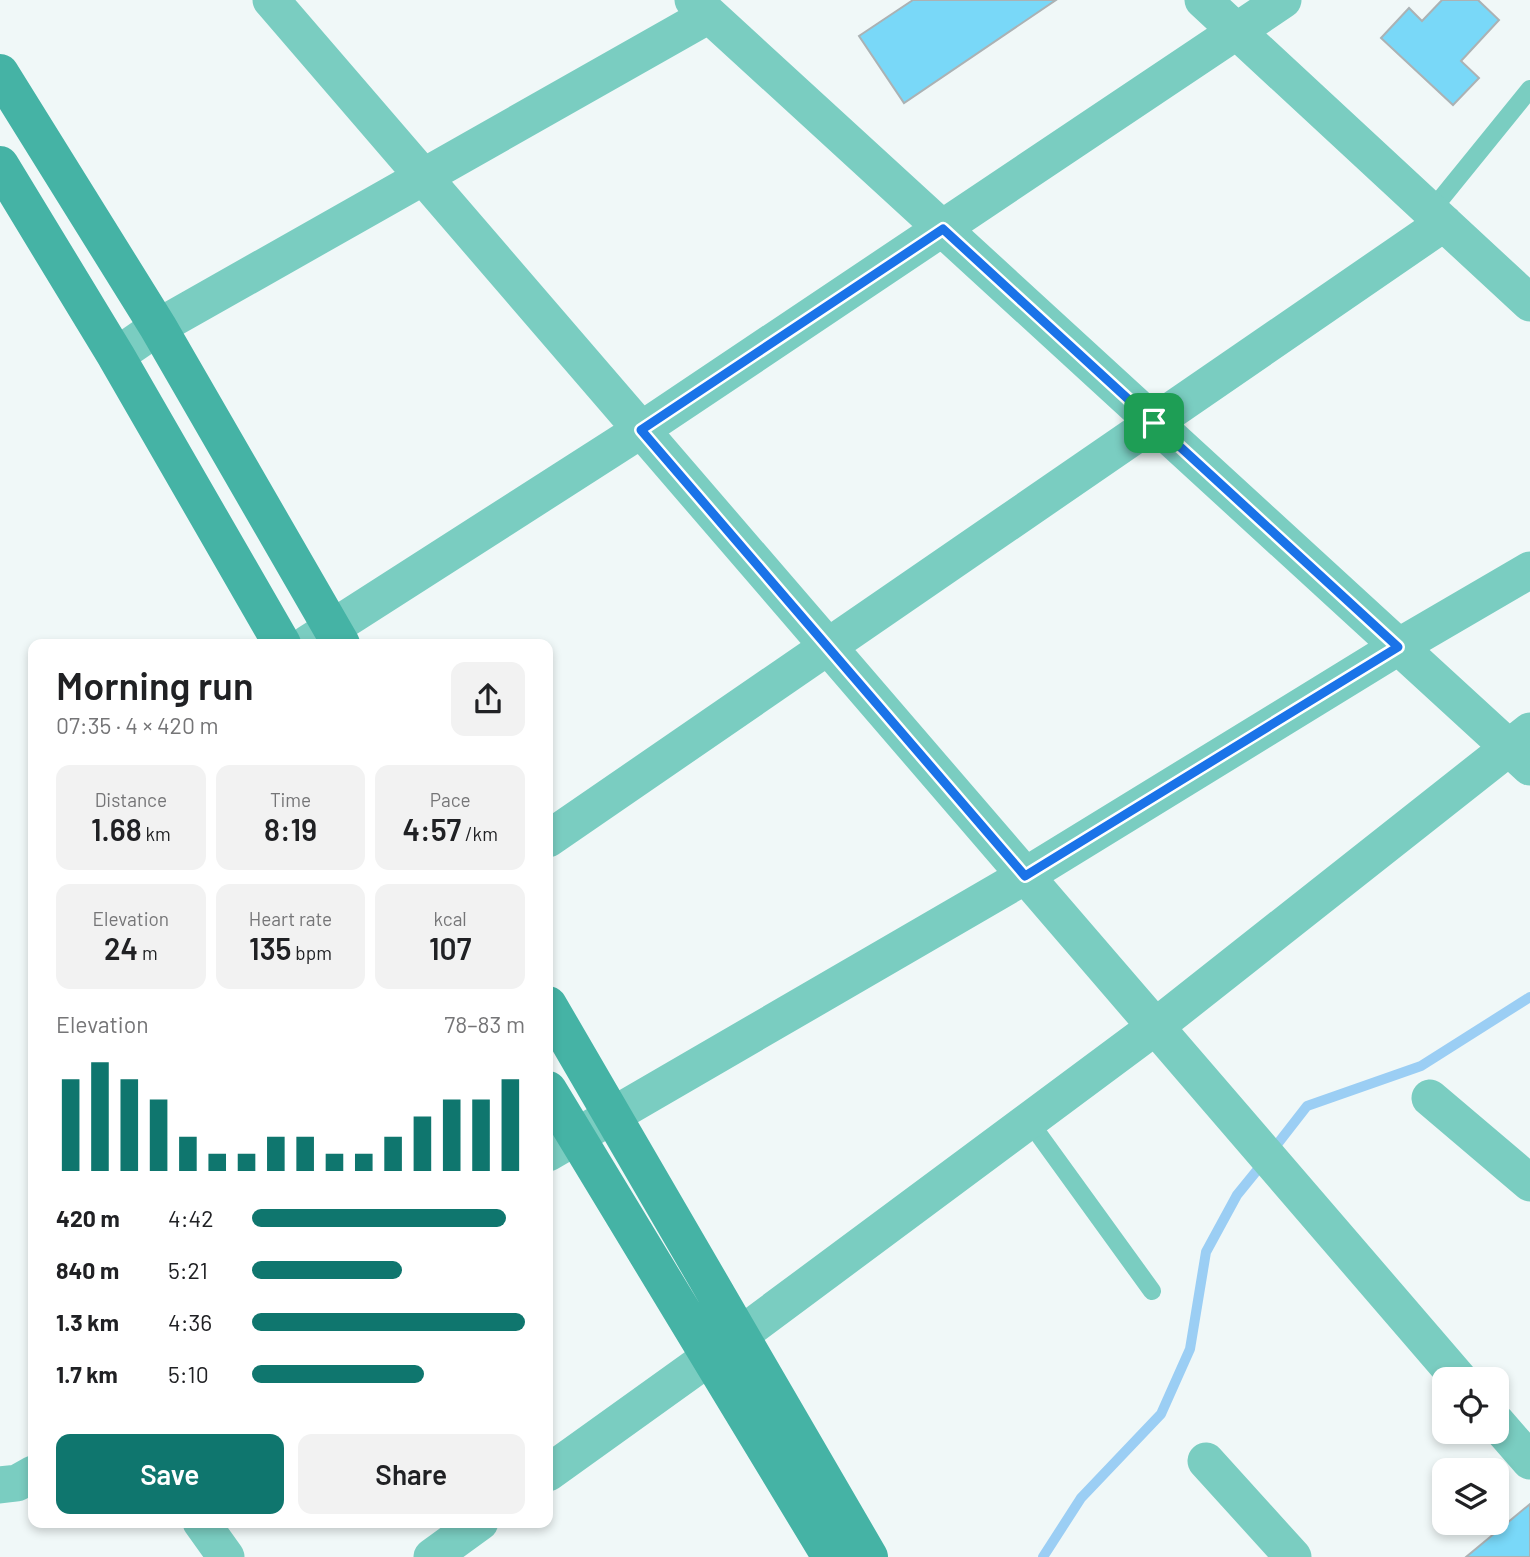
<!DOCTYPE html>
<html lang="en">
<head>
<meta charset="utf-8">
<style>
	body { margin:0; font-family:Barlow,sans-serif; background:#f2f2f2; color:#202124; height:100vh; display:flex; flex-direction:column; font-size:26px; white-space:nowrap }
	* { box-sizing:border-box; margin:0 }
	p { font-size:23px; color:#757577 }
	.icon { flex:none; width:38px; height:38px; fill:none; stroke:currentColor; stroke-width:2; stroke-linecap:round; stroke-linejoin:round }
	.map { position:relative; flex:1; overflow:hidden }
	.drawer { position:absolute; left:28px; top:639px; width:525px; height:889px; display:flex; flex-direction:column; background:#fff; border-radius:14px; box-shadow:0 4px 10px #0003 }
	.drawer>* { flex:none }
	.tools { position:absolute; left:1432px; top:1367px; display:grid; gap:14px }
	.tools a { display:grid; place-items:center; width:77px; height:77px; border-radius:14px; background:#fff; box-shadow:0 4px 10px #0003; font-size:35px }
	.pin { position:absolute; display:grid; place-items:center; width:60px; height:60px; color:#fff; margin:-30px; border-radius:14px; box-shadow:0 4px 10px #0006 }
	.round { display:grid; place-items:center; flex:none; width:74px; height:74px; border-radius:14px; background:#f2f2f2 }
	.head { display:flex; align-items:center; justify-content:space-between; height:119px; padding:0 28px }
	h1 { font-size:38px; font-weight:600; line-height:52px }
	.figures { display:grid; grid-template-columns:repeat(3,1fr); gap:10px; height:119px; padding:7px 28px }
	.figures div { display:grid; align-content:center; border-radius:14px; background:#f2f2f2; text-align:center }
	.figures b { font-size:30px; font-weight:600 }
	.figures small { font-size:19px; font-weight:400 }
	.figures p { font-size:19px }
	.chart { height:196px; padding:14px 28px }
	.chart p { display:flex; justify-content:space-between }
	.chart svg { width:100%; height:126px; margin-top:7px; stroke:#0f766e; stroke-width:6 }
	.primary-button { display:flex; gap:14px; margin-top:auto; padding:14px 28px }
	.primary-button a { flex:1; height:80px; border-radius:14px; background:#0f766e; color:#fff; font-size:28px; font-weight:600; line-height:80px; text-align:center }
	.primary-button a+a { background:#f2f2f2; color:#202124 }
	ul { padding:0 28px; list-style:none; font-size:23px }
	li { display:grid; grid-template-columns:112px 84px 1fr; align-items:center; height:52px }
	li i { height:18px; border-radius:9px; background:#0f766e }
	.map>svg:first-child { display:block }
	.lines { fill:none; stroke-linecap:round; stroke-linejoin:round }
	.stream { stroke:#9bcef4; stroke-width:10 }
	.building { fill:#79d8f8; stroke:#abb2b4; stroke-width:2 }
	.lane { stroke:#7acdc1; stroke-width:18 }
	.street { stroke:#7acdc1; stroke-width:37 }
	.secondary { stroke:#45b3a5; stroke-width:38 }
	.route-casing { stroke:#fff; stroke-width:14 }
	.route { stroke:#1a73e8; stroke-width:9 }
</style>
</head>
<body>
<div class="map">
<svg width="1530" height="1557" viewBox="0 0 1530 1557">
	<rect width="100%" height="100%" fill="#f0f8f8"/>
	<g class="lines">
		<!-- stream -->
		<path class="stream" d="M1272 1151 1307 1106 1421 1066 1530 997
			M1043 1557 1081 1498 1161 1414 1190 1349 1206 1252 1237 1195 1263 1163"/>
	</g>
	<!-- building -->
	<path class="building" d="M913 0H1056L904 103 859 36Z
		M1442 0H1478L1499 20 1461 61 1479 78 1453 105 1381 38 1409 8 1422 21Z
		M1530 1504V1557H1466Z"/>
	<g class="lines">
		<!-- lane -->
		<path class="lane" d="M1431 211 1530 89
			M1029 1121 1152 1291"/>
		<!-- street -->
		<path class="street" d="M271 0 1459 1379
			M693 0 1530 767
			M1203 0 1530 303
			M116 356 158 327 709 15
			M307 644 641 430 1283 0
			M548 839 1444 223
			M1430 1098 1530 1183
			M548 1153 1025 876 1398 647 1530 570
			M1496 1422 1530 1461
			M1206 1461 1293 1557
			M548 1473 739 1336 1155 1027 1530 731
			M0 1485 17 1483 33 1474
			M201 1522 226 1557
			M432 1557 480 1522"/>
		<!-- secondary -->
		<path class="secondary" d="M0 73 158 327 341 644
			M0 165 116 356 282 644
			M548 1005 869 1557
			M548 1090 831 1557"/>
	</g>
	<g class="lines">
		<!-- route casing -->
		<g class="route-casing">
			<path id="route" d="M943 229 1398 647 1025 876 641 430Z"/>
		</g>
		<!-- route -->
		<use href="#route" class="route"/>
	</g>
</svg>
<div class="tools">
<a><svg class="icon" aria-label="locate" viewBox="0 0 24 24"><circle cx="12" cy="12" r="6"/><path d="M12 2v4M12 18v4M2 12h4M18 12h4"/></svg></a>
<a><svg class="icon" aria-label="layers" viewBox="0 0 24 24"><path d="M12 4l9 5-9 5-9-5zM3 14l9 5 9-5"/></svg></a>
</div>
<div class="pin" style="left:1154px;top:423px;background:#1e9e55"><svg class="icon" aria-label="arrive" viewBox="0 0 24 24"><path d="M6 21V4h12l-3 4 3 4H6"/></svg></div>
<section class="drawer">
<div class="head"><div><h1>Morning run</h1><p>07:35 · 4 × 420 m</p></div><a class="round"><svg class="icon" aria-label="share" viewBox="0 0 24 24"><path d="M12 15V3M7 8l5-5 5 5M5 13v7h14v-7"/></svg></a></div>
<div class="figures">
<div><p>Distance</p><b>1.68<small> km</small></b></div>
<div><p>Time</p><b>8:19</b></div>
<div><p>Pace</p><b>4:57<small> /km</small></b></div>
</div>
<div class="figures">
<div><p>Elevation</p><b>24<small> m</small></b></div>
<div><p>Heart rate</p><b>135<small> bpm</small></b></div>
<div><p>kcal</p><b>107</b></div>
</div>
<div class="chart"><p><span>Elevation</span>78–83 m</p>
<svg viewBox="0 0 160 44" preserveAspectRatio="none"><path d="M5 44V12M15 44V6M25 44V12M35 44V19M45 44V32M55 44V38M65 44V38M75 44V32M85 44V32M95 44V38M105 44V38M115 44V32M125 44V25M135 44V19M145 44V19M155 44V12"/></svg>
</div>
<ul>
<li><b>420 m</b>4:42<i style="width:93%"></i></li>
<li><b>840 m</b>5:21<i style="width:55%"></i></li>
<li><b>1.3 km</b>4:36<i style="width:100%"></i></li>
<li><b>1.7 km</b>5:10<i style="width:63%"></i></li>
</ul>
<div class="primary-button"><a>Save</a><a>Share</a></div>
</section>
</div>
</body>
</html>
